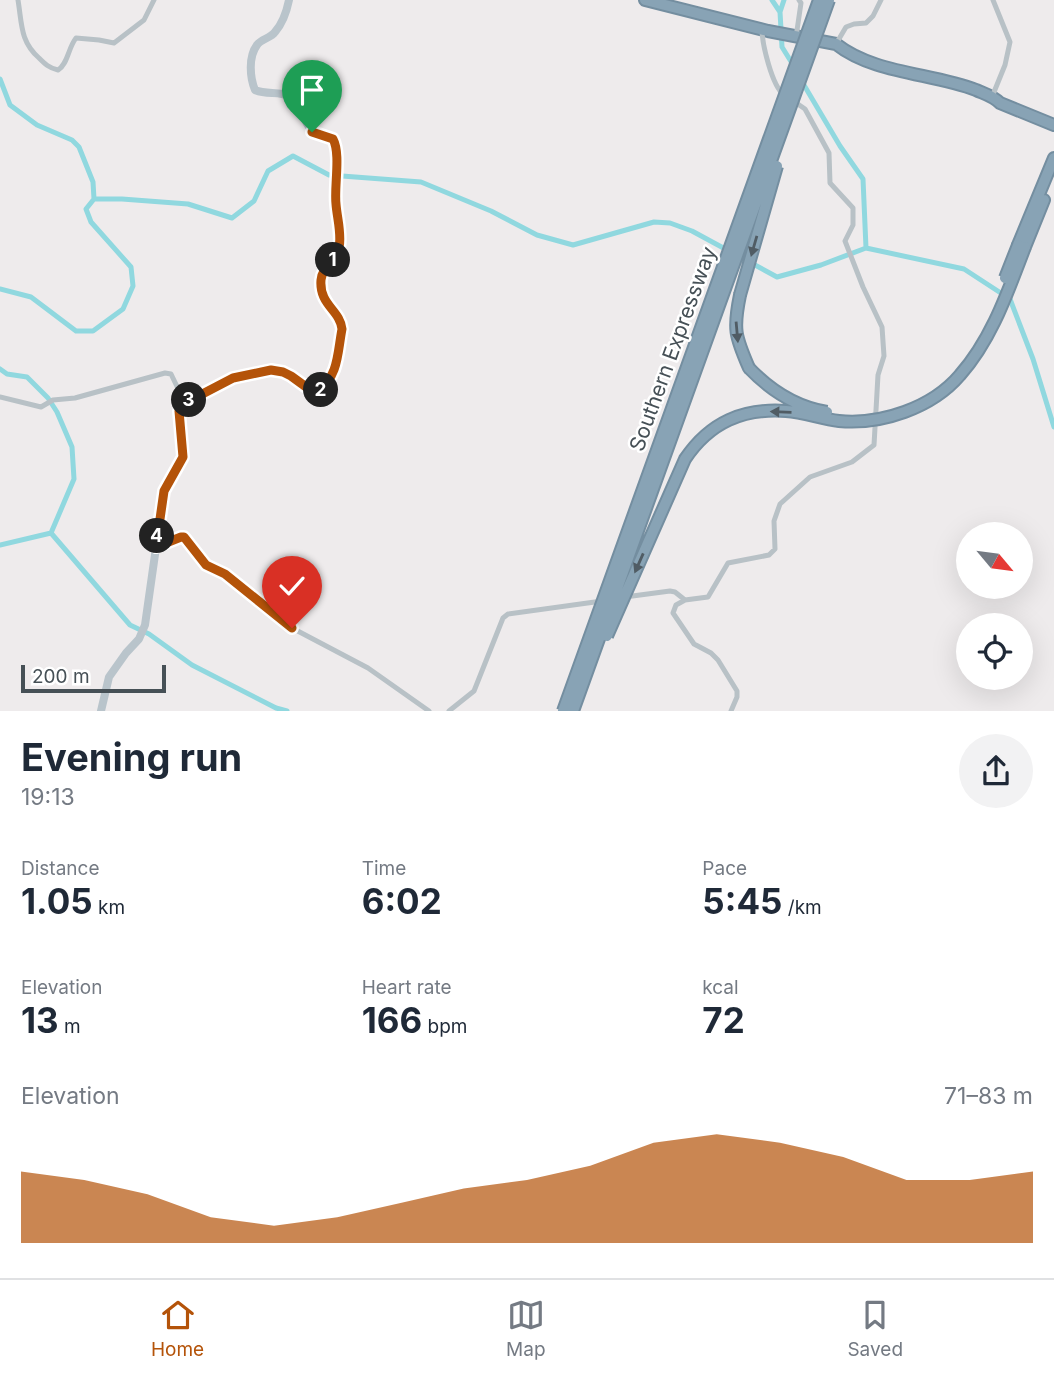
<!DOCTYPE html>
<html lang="en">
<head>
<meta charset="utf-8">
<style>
	body { margin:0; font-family:Inter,sans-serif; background:#f2f2f3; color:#1f2937; height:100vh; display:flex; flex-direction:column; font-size:26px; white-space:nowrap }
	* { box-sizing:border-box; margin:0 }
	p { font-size:23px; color:#747a83 }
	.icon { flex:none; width:38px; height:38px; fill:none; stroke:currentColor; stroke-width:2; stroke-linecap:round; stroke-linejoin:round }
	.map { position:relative; height:711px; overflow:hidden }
	.sheet { display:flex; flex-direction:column; background:#fff; flex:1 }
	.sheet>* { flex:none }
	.needle { width:46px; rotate:119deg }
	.controls { position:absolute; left:956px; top:522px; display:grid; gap:14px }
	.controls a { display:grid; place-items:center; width:77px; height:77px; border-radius:50%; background:#fff; box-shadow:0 7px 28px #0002; font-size:35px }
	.scale { position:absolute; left:21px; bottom:18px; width:145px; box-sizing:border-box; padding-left:7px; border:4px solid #465056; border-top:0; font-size:19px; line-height:24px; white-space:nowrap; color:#465056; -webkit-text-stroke:5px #fff; paint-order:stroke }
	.pin { position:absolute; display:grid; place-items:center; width:60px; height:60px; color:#fff; margin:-72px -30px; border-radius:50% 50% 50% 0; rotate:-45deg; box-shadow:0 0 7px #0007 }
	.pin .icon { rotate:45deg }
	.km { position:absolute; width:35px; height:35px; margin:-18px; border-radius:50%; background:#222; color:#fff; font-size:19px; line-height:35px; text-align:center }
	.round { display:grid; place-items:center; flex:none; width:74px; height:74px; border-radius:37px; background:#f2f2f3 }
	.head { display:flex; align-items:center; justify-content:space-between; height:119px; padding:0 21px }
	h1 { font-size:38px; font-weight:700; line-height:52px }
	.figures { display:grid; grid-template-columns:repeat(3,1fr); gap:10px; height:119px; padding:7px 21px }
	.figures div { display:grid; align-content:center }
	.figures b { font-size:35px; font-weight:700 }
	.figures small { font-size:19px; font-weight:400 }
	.figures p { font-size:19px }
	.chart { height:196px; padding:14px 21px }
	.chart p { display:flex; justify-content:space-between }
	.chart svg { width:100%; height:126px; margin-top:7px; fill:#b45309; opacity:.7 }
	.tabs { display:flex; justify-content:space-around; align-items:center; height:98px; border-top:2px solid #e0e1e3; background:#fff; font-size:19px; color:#747a83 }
	.tabs a { display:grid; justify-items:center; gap:4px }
	.tabs .on { color:#b45309 }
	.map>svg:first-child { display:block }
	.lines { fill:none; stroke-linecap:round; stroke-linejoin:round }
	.canal { stroke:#90d8df; stroke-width:5 }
	.highway-casing { stroke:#748ea0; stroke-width:14 }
	.street { stroke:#b8c1c6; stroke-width:5 }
	.secondary { stroke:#b9c4cb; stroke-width:8 }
	.highway { stroke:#88a3b5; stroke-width:10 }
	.highway-bridge-casing { stroke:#748ea0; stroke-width:14; stroke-linecap:butt }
	.highway-bridge { stroke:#88a3b5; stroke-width:10 }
	.oneway { fill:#505c64 }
	.route-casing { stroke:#fff; stroke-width:14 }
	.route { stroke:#b45309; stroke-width:9 }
	.labels { text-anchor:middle; stroke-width:5; stroke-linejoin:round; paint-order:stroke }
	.street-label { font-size:21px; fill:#465056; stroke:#fff }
</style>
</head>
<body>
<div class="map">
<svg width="1054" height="711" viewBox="0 0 1054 711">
	<rect width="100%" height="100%" fill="#eeebec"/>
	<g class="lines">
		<!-- canal -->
		<path class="canal" d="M772 0 780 12 782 47 795 68
			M780 12 784 0
			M0 79 10 105 37 125 72 140 79 147 93 182 94 199
			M801 80 840 146 863 179 866 248
			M0 289 31 297 76 331H93L123 309 133 286 131 267 91 222 86 209 94 199H122L188 204 232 218 254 201 268 171 293 156 329 175 421 182 491 211 537 235 573 245 654 222 670 223 692 231 777 277 821 265 866 248 964 269 1010 299 1033 359 1054 427
			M0 369 7 374 27 377 48 398 57 412 72 447 74 479 51 533
			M0 545 51 533 130 625 149 634 192 665 276 708 287 711"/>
		<!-- highway casing -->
		<g class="highway-casing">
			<path id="highway" d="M645 0 768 31 836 44C874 74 932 73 976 90 985 94 993 96 1000 103L1054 125
				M1018 245 1054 158
				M1025 247 1044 200
				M740 295C733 329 735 336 749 368"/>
		</g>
		<!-- street -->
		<path class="street" d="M18 0C22 24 20 41 39 58 45 64 49 68 58 70 68 64 68 48 76 38L99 40 114 43 144 20 154 0
			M762 29C762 44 772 86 784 95
			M796 37 801 3 799 0
			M836 44 846 27 854 24 866 23 873 16 881 0
			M992 97 1005 65 1010 42 993 0
			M0 397 41 407 53 400 75 398 165 373 171 374 184 401 187 402
			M156 547 181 537H184L206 565 225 574 292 628 368 668 429 711
			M625 597 670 591 675 592 685 600
			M449 711 474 691 503 618 508 614 602 601
			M731 711 737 697V691L718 660 711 653 694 644 673 613 676 605 685 600 708 597 728 563 769 555 775 549 774 521 780 504 810 477 852 462 874 445 878 375 884 356 882 327 863 287 845 241 853 225V208L830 183 829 153 805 109 792 100"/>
		<!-- secondary -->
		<path class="secondary" d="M101 711 109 677 126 653 139 639 145 625 164 491 183 457 179 411 187 402 233 378 271 370 283 372 291 376 313 392H318L329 383 333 375 342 329 341 322 322 298 320 280 324 269 336 256 340 245 335 202V143C329 136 317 136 311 129 301 119 303 103 289 96 279 91 266 95 255 90 250 78 248 57 257 45 261 39 271 38 275 32 282 24 287 10 289 0"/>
		<!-- highway -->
		<use href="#highway" class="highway"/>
		<!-- highway-bridge casing -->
		<g class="highway-bridge-casing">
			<path id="highway-bridge" d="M1005 278 1018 245
				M740 295 777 166
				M749 368C770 390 797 407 827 412
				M607 636 685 459C710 422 743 408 786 411 804 412 821 419 839 421 881 425 932 408 960 375 992 339 1008 291 1025 247
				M563 711 819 0
				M573 711 829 0"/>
		</g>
		<!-- highway-bridge -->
		<use href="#highway-bridge" class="highway-bridge"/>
	</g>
	<!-- one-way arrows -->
	<defs><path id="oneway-solid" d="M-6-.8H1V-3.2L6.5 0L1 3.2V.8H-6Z" transform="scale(1.75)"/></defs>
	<g class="oneway">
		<use href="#oneway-solid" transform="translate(754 246) rotate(106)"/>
		<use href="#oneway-solid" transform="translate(737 332) rotate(85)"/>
		<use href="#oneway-solid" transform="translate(781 412) rotate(-178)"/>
		<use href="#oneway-solid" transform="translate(639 563) rotate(114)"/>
	</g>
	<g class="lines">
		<!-- route casing -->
		<g class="route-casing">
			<path id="route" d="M292 628 225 574 206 565 184 537H181L156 547 164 491 183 457 179 411 187 402 233 378 271 370 283 372 291 376 313 392 318 393C339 373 337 356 342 329 340 310 319 305 321 280 322 266 337 261 339 248 342 234 337 218 336 204 334 186 341 154 333 139L312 132"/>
		</g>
		<!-- route -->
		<use href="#route" class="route"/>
	</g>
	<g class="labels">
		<!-- street labels -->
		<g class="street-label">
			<text transform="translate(673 349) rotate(-70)" y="7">Southern Expressway</text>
		</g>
	</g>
</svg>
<div class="controls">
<a><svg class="needle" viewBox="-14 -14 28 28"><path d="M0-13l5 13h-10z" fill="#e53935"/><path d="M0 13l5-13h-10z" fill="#747a83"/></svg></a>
<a><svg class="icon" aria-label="locate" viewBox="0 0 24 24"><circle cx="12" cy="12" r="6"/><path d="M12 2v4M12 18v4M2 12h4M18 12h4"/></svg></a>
</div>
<div class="scale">200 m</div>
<div class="pin" style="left:312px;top:132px;background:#1e9e55"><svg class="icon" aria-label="arrive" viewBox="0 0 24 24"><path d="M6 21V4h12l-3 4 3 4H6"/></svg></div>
<div class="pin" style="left:292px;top:628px;background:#d93025"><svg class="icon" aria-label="check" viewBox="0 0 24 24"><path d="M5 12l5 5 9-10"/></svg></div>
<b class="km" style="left:333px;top:260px">1</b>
<b class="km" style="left:321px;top:390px">2</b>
<b class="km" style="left:189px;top:400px">3</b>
<b class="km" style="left:157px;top:536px">4</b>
</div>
<section class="sheet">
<div class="head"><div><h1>Evening run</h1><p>19:13</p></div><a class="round"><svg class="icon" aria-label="share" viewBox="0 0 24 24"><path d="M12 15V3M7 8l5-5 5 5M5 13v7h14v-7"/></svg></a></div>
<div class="figures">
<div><p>Distance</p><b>1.05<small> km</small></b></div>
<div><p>Time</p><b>6:02</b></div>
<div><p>Pace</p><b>5:45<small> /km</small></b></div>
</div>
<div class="figures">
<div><p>Elevation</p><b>13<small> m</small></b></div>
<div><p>Heart rate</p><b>166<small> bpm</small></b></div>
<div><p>kcal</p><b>72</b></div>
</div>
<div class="chart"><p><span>Elevation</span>71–83 m</p>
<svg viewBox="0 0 160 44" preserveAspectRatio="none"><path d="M0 44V19L10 22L20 27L30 35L40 38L50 35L60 30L70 25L80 22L90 17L100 9L110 6L120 9L130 14L140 22L150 22L160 19V44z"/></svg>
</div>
</section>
<nav class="tabs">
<a class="on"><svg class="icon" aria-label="home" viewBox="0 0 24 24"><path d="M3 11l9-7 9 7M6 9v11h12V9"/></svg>Home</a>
<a><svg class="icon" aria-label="map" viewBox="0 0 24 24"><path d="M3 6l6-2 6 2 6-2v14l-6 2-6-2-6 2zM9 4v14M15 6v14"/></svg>Map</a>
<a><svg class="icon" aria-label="saved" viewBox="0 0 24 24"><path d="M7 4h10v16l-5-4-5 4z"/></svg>Saved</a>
</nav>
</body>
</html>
